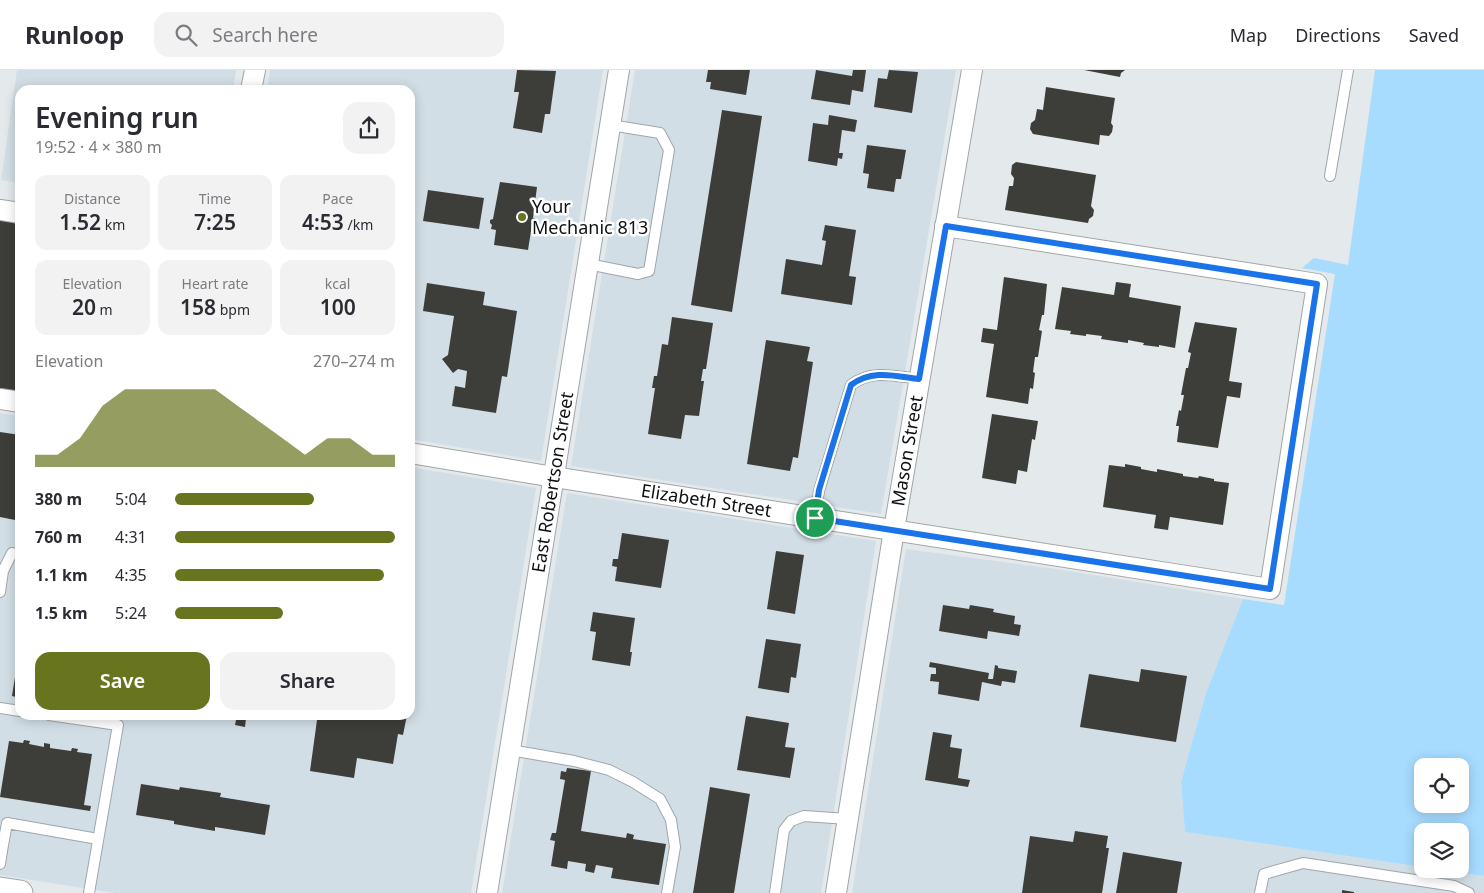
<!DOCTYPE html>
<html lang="en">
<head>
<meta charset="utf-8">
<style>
	body { margin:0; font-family:"Noto Sans",sans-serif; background:#f2f2f3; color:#2b2b33; height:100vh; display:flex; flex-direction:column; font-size:19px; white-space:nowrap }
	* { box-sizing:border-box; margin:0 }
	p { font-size:16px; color:#7c7c81 }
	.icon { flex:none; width:28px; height:28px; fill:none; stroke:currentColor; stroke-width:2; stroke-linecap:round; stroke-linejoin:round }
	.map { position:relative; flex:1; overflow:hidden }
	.drawer { position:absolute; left:15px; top:15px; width:400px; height:635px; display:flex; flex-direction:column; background:#fff; border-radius:15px; box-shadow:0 2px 12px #0003 }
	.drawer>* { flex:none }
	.buttons { position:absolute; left:1414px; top:688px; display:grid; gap:10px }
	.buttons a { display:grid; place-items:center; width:55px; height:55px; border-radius:10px; background:#fff; box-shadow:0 2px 12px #0003; font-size:25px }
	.pin { position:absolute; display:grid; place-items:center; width:42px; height:42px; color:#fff; margin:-21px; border:2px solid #fff; border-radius:50%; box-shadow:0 1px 5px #0007 }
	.round { display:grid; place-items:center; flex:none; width:52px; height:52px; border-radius:15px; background:#f2f2f3 }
	.head { display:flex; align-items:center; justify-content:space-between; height:85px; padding:0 20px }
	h1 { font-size:28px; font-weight:600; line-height:38px }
	.stats { display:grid; grid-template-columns:repeat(3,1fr); gap:8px; height:85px; padding:5px 20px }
	.stats div { display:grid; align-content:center; border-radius:12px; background:#f2f2f3; text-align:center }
	.stats b { font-size:21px; font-weight:600 }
	.stats small { font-size:14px; font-weight:400 }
	.stats p { font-size:14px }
	.chart { height:140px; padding:10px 20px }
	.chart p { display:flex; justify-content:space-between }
	.chart svg { width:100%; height:90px; margin-top:5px; fill:#69741f; opacity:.7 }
	.button { display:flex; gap:10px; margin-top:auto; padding:10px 20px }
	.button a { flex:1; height:58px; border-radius:15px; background:#69741f; color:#fff; font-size:20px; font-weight:600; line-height:58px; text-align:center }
	.button a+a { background:#f2f2f3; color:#2b2b33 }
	ul { padding:0 20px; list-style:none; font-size:16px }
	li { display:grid; grid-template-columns:80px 60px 1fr; align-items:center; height:38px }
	li i { height:12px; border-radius:6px; background:#69741f }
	header { display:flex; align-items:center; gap:30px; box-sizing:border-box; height:70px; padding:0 25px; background:#fff; border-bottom:1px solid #e1e1e2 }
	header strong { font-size:24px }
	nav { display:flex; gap:28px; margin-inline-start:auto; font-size:18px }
	.search { width:350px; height:45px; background:#f2f2f3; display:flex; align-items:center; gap:12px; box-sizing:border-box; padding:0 18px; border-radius:15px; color:#7c7c81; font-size:19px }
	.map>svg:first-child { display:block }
	.built { fill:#d2dee5 }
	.green { fill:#a7dcff; fill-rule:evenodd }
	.building { fill:#3d3e3a }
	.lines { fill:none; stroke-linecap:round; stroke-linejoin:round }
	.service-casing { stroke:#a1a6a9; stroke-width:12 }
	.minor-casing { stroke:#a1a6a9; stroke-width:22 }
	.tertiary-casing { stroke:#a1a6a9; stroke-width:27 }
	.service { stroke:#fff; stroke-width:10 }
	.minor { stroke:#fff; stroke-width:20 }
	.tertiary { stroke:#fff; stroke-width:25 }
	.route-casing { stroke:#fff; stroke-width:10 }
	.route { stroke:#1a73e8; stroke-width:6 }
	.poi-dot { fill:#69741f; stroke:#fff; stroke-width:2 }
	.labels { text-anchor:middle; stroke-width:5; stroke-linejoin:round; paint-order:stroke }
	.poi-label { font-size:18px; fill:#0e1011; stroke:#fff; text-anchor:start }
	.street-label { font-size:18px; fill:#0e1011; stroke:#fff }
</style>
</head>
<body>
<header>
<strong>Runloop</strong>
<div class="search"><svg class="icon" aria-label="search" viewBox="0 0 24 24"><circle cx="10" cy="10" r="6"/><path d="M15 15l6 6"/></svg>Search here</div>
<nav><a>Map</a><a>Directions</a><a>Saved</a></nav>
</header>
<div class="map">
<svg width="1484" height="823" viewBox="0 0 1484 823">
	<rect width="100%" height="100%" fill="#e4e9ec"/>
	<!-- built -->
	<path class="built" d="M17 0H236L233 20H20V113L1 110Z
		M270 0H603L541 391 410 369V20H267Z
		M635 0H956L881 444 571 396Z
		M0 343 20 346V645H410V397L536 418 471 823H115L0 805Z
		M567 423 876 471 821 823H502Z
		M906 479 1056 499 1243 529 1206 623 1181 712 1185 762 1422 797V799L1484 806V823H852Z"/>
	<!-- green -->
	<path class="green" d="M1375 0H1484V806L1433 799H1460V761H1422V797L1185 762 1181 712 1206 623 1243 529 1284 535 1335 204 1302 198 1314 188 1348 195ZM1422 696H1460V734H1422Z"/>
	<!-- building -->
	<path class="building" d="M517 0 556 1 550 44H545L542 63 513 58 519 22H514Z
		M708 0H750L746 25 710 19 711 12H706Z
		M816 0 852 6 853 0H866L863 22 852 20 850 35 811 29Z
		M889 0 918 2 912 43 874 37 878 8 887 9Z
		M1084 0H1125L1121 3 1120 7Z
		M1046 17 1115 28 1111 53 1113 56 1112 62 1109 66 1100 65 1099 75 1033 64 1030 59 1031 53 1035 50 1037 39 1043 40Z
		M722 40 762 46 732 242 691 235Z
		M829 45 857 50 855 62 842 60 839 83H843L842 89 838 88 837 96 808 91 813 53 828 55Z
		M410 64 414 65 411 85H410Z
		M867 75 906 80 901 109H896L894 122 867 118 869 104 863 103Z
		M1016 92 1096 105 1091 136 1094 140 1093 146 1089 149 1088 153 1005 140 1009 116H1013L1014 108 1011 104 1012 95Z
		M500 112 537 117 533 148H535L534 155H532L528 180 494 175 496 160 491 159 492 155 490 153V150L493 149Z
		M428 120 484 128 479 159 423 151Z
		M0 149 20 152V324L0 320Z
		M825 155 856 160 849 206 856 207 852 235 781 224 786 189 822 195 826 171 822 170Z
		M1004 207 1047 214 1044 245H1042L1039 260 1042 261 1038 287H1035L1033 302 1035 303 1033 319 1030 318 1028 334 986 327 994 274 981 272 983 258 997 260Z
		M1116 212 1131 214 1129 227 1181 236 1175 278 1159 275V277L1143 275 1144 273 1128 270V273L1101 269 1102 266 1086 264V266L1070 264 1071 261 1055 259 1062 217 1114 225Z
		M427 213 485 222 483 235 517 241 507 307 502 306 496 343 452 336 455 316 465 318 467 301 458 299 453 303 442 289 448 285 454 246 423 241Z
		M672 247 713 253 706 299H703L701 311H704L699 346 685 345 681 369 648 364 655 318H652L654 306H657L662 274 668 275Z
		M1195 252 1237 258 1229 311 1242 313 1240 328 1227 326 1218 378 1177 372 1179 356H1176L1179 340 1181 341 1184 325H1181L1186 298H1188L1191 283 1188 282Z
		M766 270 810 277 807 291 813 292 798 388 793 387 790 401 747 394Z
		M992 344 1038 351 1035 370 1032 369 1027 402 1018 400 1016 414 982 408Z
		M0 362 20 365V451L0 447Z
		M1125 394 1141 397V399L1157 402V399L1183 404V406L1198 408 1199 406 1214 409V411L1229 413 1223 455 1170 447 1168 460 1154 458 1156 445 1103 437 1109 395 1125 397Z
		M622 463 669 470 661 518 615 511 617 497 612 496 613 489H618Z
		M776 481 804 485 795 544 767 539Z
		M943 535 969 539 970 535 994 539 993 542 1015 546 1014 554 1021 555 1019 566 988 561 987 569 939 561Z
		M593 542 635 548 630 582H632L630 596 592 590 596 562 590 561Z
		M766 569 801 574 796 608 791 607 789 623 758 618Z
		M19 582H20V628L12 626Z
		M930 592 989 603 988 609H993L995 595 998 596V598L1017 601 1015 613 1002 611 1001 616 982 612 979 631 938 624 939 612 930 611 931 604H936V598L929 597Z
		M1141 599 1187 606 1176 672 1080 657 1089 604 1139 612Z
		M237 645H263L262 650 246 648 245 657 235 655Z
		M312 645H407L403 665 398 664 393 694 357 688 354 708 310 701 317 650 311 649Z
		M746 646 789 653 785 677 795 678 790 708 737 700Z
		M933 662 952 665 950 677 962 679 958 708 970 710 968 717 925 710Z
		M24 670 30 671 29 674 44 677V673L50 674V678L71 681 72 678 78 679 77 682 92 684 84 735 91 736 90 741 0 727 9 671 23 673Z
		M567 698 591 701 581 761 626 768 627 763 634 765 633 769 666 774 659 815 611 808 613 798 596 795 594 803 585 801 586 794 568 791 567 799 551 796 555 771 550 770 552 763H556L565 710 560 709 561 701 566 702Z
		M141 714 179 720 180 717 221 723 220 727 270 735 265 765 215 757V761L174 754V751L136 745Z
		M710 717 750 724 734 823H693Z
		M1075 761 1108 766 1106 778H1109L1102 823H1022L1030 766 1073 772Z
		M1123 782 1182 792 1177 823H1116Z
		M1342 820 1354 822V823H1342Z"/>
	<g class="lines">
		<!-- service casing -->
		<g class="service-casing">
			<path id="service" d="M1330 106 1348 0
				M588 194 638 204 649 201 669 80 660 63 610 55
				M815 448 819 421 851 315C872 299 895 306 919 309
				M0 500 3 501 0 522
				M3 501 12 483 20 485
				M0 638 20 641
				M49 645 118 655 89 823
				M510 680 574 691 609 700 633 712 660 729 671 750 675 777 667 823
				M0 775H3L0 794
				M3 775 7 753 98 769
				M775 823 784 760 791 751 804 746 848 749
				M1260 823 1264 804 1303 793 1454 816 1469 823"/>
		</g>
		<!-- minor casing -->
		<g class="minor-casing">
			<g id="minor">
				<path d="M251 20 255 0"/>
				<path d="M0 140 20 143"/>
				<path d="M0 329 20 332"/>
				<path id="s1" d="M410 383 554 407 1270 519 1317 214 945 156"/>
				<path id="s2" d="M487 823 619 0"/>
				<path id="s3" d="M836 823 894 460 972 0"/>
			</g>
		</g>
		<!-- tertiary casing -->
		<g class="tertiary-casing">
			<path id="tertiary" d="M0 820 20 823"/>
		</g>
		<!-- service -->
		<use href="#service" class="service"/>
		<!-- minor -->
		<use href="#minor" class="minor"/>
		<!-- tertiary -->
		<use href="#tertiary" class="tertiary"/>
	</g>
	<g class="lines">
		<!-- route casing -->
		<g class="route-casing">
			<path id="route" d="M946 156 1317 214 1270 519 815 448 819 420 851 315C872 299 895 306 919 309Z"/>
		</g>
		<!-- route -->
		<use href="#route" class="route"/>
	</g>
	<!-- markers -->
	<circle class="poi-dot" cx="522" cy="147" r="5"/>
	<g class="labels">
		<!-- poi labels -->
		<g class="poi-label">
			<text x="532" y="143">Your<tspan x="532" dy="21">Mechanic 813</tspan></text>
		</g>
		<!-- street labels -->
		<g class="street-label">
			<text dy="6" stroke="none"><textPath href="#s3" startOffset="448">Mason Street</textPath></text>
			<text dy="6" stroke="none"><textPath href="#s2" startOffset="416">East Robertson Street</textPath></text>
			<text dy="6" stroke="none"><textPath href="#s1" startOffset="300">Elizabeth Street</textPath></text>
		</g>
	</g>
</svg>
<div class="buttons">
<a><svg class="icon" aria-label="locate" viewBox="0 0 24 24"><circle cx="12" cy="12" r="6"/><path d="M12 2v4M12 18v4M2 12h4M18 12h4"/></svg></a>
<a><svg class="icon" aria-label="layers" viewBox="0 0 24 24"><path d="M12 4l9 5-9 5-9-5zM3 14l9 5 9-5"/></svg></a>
</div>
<div class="pin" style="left:815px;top:448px;background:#1e9e55"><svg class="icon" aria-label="arrive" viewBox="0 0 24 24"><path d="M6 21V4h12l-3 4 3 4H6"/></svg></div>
<section class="drawer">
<div class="head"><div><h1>Evening run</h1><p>19:52 · 4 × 380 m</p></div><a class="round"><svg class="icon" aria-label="share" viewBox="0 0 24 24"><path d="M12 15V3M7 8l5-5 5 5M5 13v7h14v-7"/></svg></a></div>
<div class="stats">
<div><p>Distance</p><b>1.52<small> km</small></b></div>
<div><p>Time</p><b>7:25</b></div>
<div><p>Pace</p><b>4:53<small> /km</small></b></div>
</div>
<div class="stats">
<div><p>Elevation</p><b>20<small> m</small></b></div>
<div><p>Heart rate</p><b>158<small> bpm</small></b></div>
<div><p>kcal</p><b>100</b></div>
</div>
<div class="chart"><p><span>Elevation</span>270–274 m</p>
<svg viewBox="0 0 160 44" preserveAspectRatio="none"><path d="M0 44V38L10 38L20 30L30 14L40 6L50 6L60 6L70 6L80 6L90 14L100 22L110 30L120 38L130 30L140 30L150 38L160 38V44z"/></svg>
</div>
<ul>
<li><b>380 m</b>5:04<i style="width:63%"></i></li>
<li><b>760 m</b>4:31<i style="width:100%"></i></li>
<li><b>1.1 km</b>4:35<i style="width:95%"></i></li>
<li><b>1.5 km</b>5:24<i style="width:49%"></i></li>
</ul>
<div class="button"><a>Save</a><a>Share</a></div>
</section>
</div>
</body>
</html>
